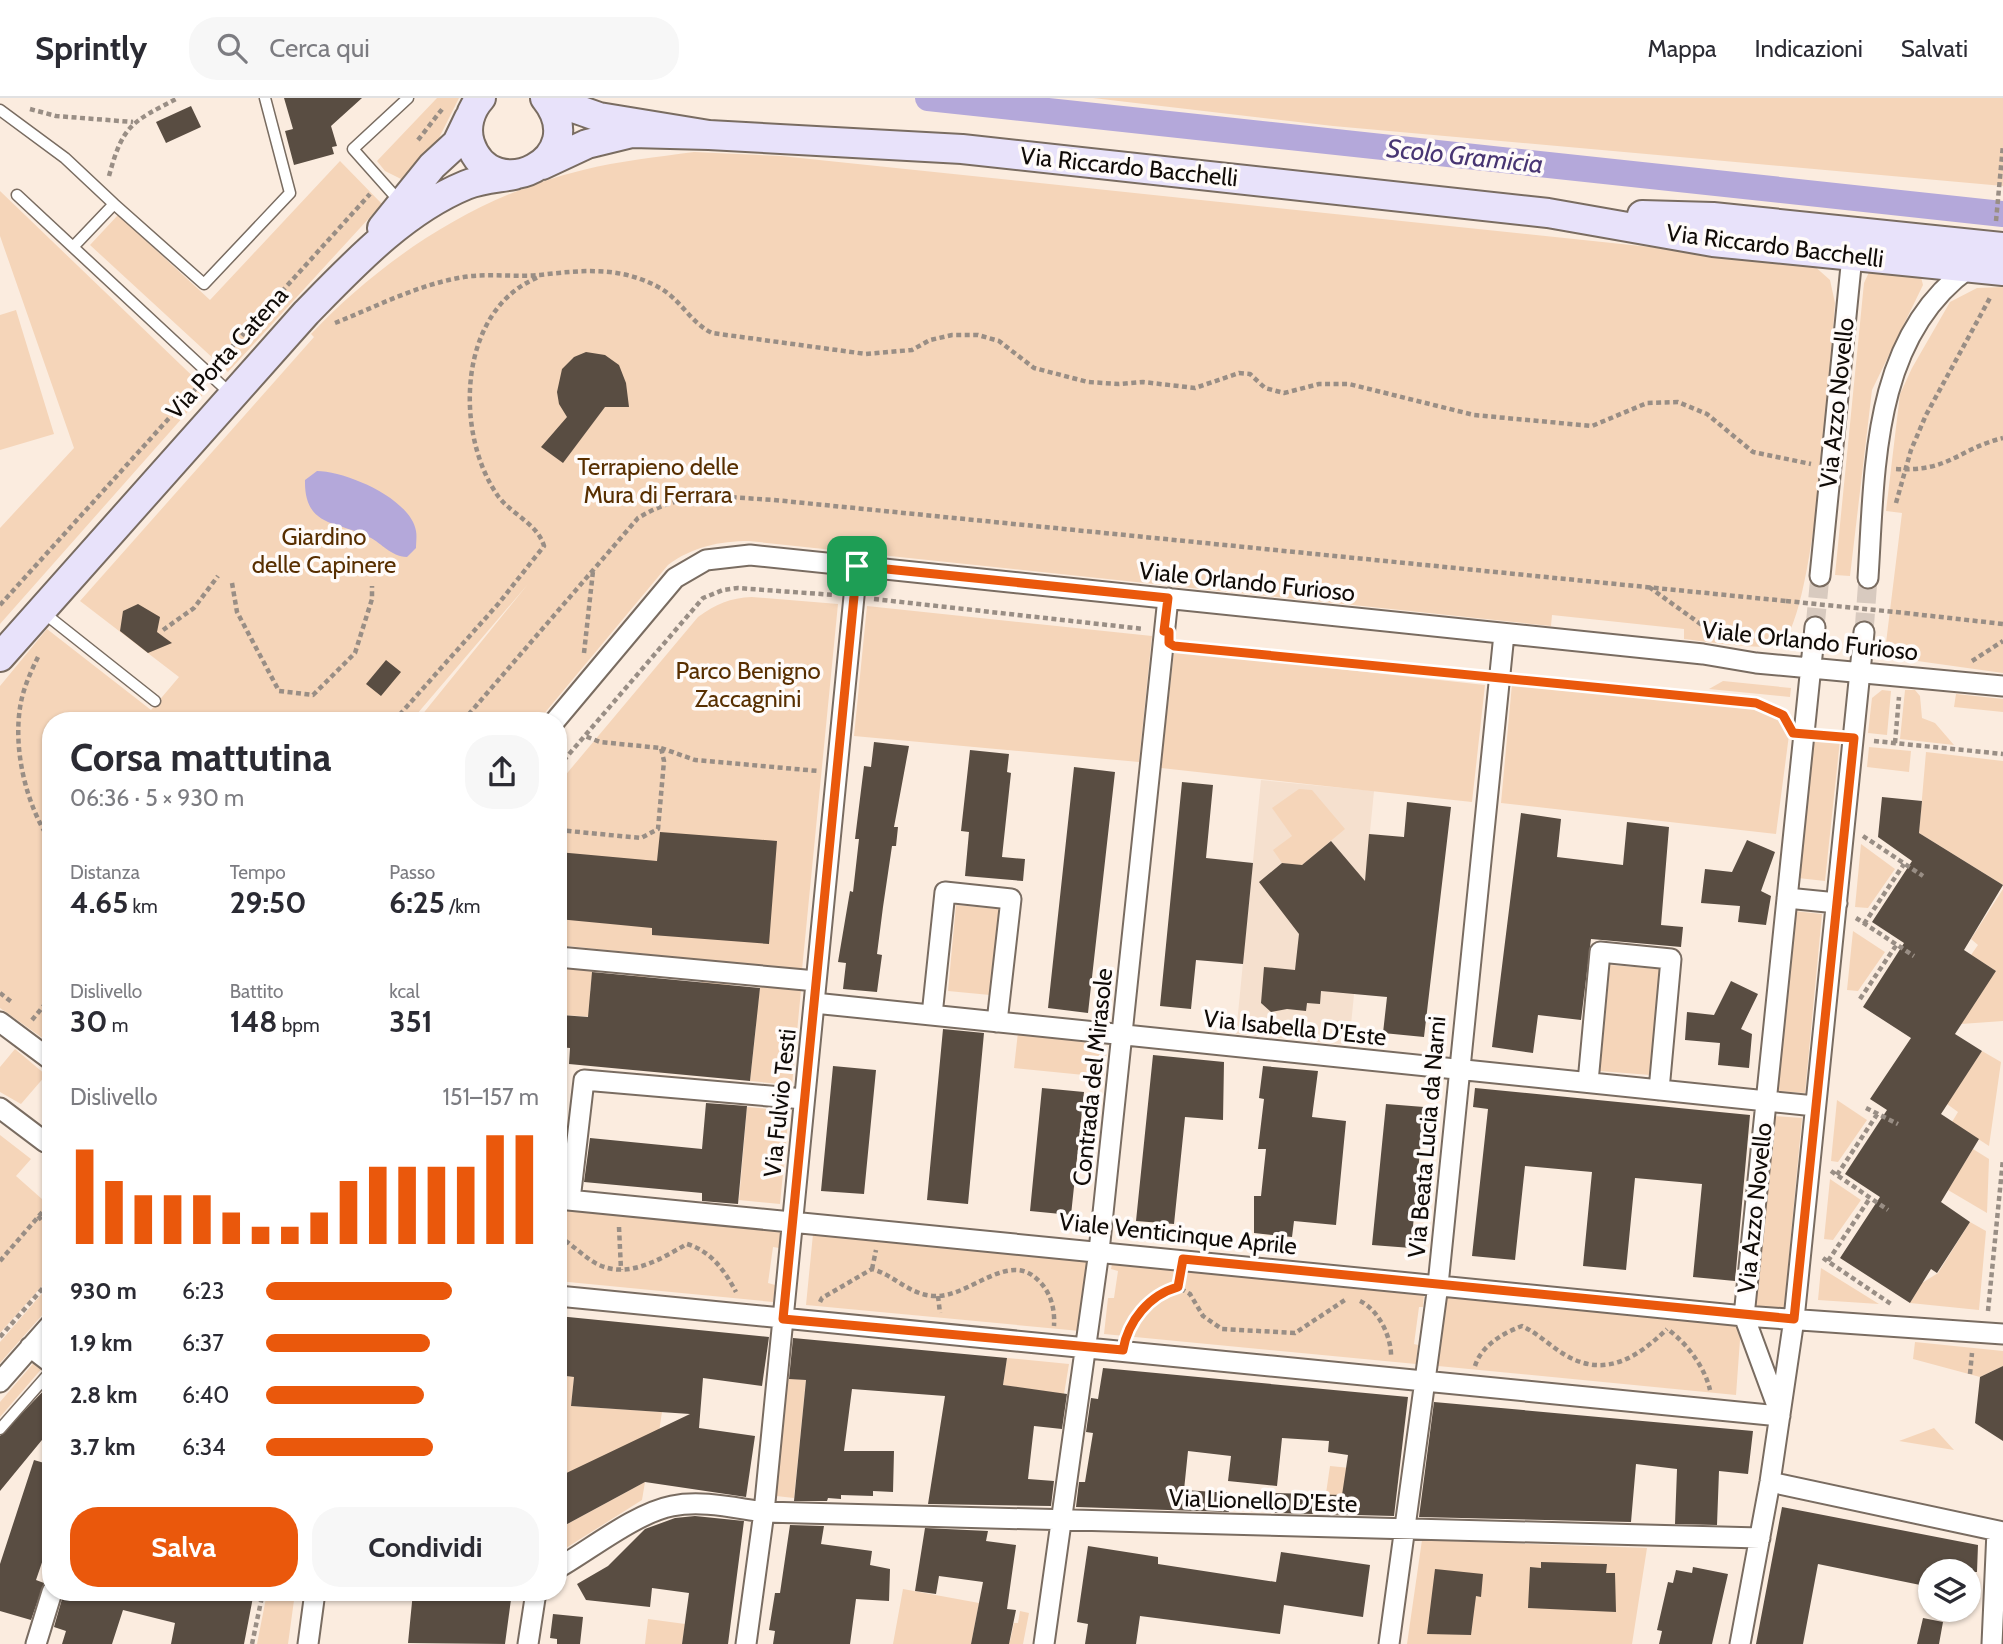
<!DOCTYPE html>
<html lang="it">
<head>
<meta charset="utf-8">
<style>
	body { margin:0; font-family:Cabin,sans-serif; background:#f7f7f7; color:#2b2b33; height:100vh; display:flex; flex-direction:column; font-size:26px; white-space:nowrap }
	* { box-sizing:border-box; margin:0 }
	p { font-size:23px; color:#7c7c81 }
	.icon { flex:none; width:38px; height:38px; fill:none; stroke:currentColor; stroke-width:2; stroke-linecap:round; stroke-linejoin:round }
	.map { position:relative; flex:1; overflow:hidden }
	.drawer { position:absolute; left:42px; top:614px; width:525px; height:889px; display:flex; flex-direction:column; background:#fff; border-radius:28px; box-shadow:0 2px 5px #0004 }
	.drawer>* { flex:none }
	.fabs { position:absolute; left:1918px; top:1461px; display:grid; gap:14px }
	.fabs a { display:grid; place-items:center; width:63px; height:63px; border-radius:50%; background:#fff; box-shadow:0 2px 5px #0004; font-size:35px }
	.pin { position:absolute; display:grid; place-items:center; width:60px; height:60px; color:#fff; margin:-30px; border-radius:14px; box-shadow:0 4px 10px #0006 }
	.round { display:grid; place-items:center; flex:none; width:74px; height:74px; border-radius:28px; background:#f7f7f7 }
	.summary { display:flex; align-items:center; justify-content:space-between; height:119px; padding:0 28px }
	h1 { font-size:38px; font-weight:700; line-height:52px }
	.figures { display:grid; grid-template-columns:repeat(3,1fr); gap:10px; height:119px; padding:7px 28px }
	.figures div { display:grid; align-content:center }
	.figures b { font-size:30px; font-weight:700 }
	.figures small { font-size:19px; font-weight:400 }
	.figures p { font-size:19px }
	.chart { height:196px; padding:14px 28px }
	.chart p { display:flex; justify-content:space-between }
	.chart svg { width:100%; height:126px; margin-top:7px; stroke:#ea580c; stroke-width:6 }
	.button { display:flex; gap:14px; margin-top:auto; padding:14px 28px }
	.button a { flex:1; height:80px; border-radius:28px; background:#ea580c; color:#fff; font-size:28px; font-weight:700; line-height:80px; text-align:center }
	.button a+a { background:#f7f7f7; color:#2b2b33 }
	ul { padding:0 28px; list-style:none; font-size:23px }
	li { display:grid; grid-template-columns:112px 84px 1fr; align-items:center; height:52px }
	li i { height:18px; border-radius:9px; background:#ea580c }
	header { display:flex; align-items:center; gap:42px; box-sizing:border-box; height:98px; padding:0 35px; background:#fff; border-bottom:2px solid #e1e1e2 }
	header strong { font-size:33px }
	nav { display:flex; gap:38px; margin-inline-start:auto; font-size:24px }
	.search { width:490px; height:63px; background:#f7f7f7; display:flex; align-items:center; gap:18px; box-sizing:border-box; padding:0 24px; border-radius:28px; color:#7c7c81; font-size:26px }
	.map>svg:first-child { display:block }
	.built { fill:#f5e0ce }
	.green { fill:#f5d5b9 }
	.water { fill:#b4a8da }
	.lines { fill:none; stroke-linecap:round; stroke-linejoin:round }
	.canal { stroke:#b4a8da; stroke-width:26 }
	.building { fill:#594d42 }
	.minor-tunnel { stroke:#d8cabf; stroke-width:19; stroke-dasharray:19 10; stroke-linecap:butt }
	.service-casing { stroke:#796c61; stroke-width:13 }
	.minor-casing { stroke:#796c61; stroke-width:23 }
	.secondary-casing { stroke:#796c61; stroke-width:32 }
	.path { stroke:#998e85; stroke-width:4.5; stroke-dasharray:5 3.5; stroke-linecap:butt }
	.service { stroke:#fff; stroke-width:10 }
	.minor { stroke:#fff; stroke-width:19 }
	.secondary { stroke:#e8e2fa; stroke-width:28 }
	.path-bridge { stroke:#998e85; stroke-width:4.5; stroke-dasharray:5 3.5; stroke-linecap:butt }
	.route-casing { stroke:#fff; stroke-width:14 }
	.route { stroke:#ea580c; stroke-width:9 }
	.labels { text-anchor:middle; stroke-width:7; stroke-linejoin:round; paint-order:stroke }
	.street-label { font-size:24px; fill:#100b07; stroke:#fffbf9 }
	.park-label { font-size:24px; fill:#582f00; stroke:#fffbf9 }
	.water-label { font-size:26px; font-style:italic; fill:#483673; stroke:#fffbf9 }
</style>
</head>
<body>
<header>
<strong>Sprintly</strong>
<div class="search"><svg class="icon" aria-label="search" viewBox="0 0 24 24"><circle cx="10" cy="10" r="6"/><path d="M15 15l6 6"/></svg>Cerca qui</div>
<nav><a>Mappa</a><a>Indicazioni</a><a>Salvati</a></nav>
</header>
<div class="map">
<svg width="2003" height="1546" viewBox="0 0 2003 1546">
	<rect width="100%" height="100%" fill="#fbecdf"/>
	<!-- built -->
	<path class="built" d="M1261 682 1374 693 1349 947 1236 936Z"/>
	<!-- green -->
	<path class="green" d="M437 0H459L438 42 403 82 385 73 377 63Z
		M1093 0H2003V88L1333 28Z
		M694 54 781 58 1812 166 1830 182 1835 205C1831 255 1815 529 1779 547 1766 553 1702 543 1684 541V531L1552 517 1551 528 749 443C720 443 692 449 668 467L538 623H417L528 486 411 623H51V946L0 910V588L47 531 151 612 179 579 80 503 314 239 311 236C384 159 478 97 583 72 619 63 657 59 694 54Z
		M340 63 382 106 228 274 90 147 118 117 210 202Z
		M0 93 207 292 0 526V430L74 350 0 138Z
		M1870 172 1920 175 1923 187 1872 292 1850 478 1835 477 1864 185Z
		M2003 189V575L1896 560 1887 554 1886 545 1902 415 1886 413 1900 296 1912 270 1950 204 1977 190Z
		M16 212 54 336 0 352V217Z
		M752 499 838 506 802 872 558 847V686L698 519C716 506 730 500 752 499Z
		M867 508 1152 538 1139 664 854 638Z
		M1174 553 1485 587 1472 704 1161 670Z
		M1723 583 1791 590 1790 599 1709 591Z
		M1512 586 1756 608 1782 619 1789 637 1776 736 1501 705Z
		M1882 592 1891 593 1887 637 1868 635 1872 600Z
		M1905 592H1915L1920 598 1922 620 1935 625 1954 647 1900 641Z
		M1956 596 2003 601V614L1954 609Z
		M1813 639 1840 642 1825 783 1798 780Z
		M1869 649 1911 653 1909 674 1867 669Z
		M1926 654 2003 663V787L1919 735Z
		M1299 691 1312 692 1345 731 1296 772 1291 766 1282 765 1273 752 1292 738 1272 710Z
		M1861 746 1895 771 1868 810 1855 809Z
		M2003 791V923L1961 926 1996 873 1971 857 1978 847 1971 841Z
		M956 807 999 811 990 897 948 893Z
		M1794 813 1822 816 1805 995 1777 993Z
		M1853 833 1885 854 1858 893 1847 892Z
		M558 867 593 871 590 893 631 898 634 875 646 876 643 899 700 903 702 882 730 884 728 902 758 906 760 888 801 892 792 987 750 983 756 928 561 917 558 946Z
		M1610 867 1660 871 1650 977 1600 973Z
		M1018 934 1090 941 1106 955 1104 979 1014 970Z
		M15 951 46 977 21 1006 0 994V969Z
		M1982 953 2001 964 1989 1048 1952 1024 1958 1014 1947 1006Z
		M1837 1002 1867 1022 1838 1064 1831 1063Z
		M747 1009 789 1013 780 1106 739 1102Z
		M1773 1018 1802 1020 1784 1211 1754 1208Z
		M0 1037 31 1061 16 1078 51 1109V1178L0 1235Z
		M1973 1051 1989 1061 1987 1115 1948 1092Z
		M1830 1081 1861 1102 1833 1142 1824 1141Z
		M558 1112 781 1133 779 1150 773 1149 768 1185 775 1187 773 1204 558 1183Z
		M1970 1124 1986 1133 1979 1212 1910 1205 1922 1185 1938 1175Z
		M813 1136 1087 1163 1080 1233 806 1207Z
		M1112 1166 1424 1196 1423 1209H1419L1414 1246 1418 1247 1416 1266 1104 1236 1108 1200H1114L1118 1173 1111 1171Z
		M1821 1170 1879 1206 1818 1202Z
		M51 1185V1207L0 1265V1244Z
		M1446 1198 1741 1228 1736 1297 1438 1268Z
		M1915 1244 2003 1253V1268L1980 1279 1913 1261Z
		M1007 1260 1069 1266 1064 1296 1003 1287Z
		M37 1261 44 1268 0 1319V1304Z
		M558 1277 574 1279 571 1308 662 1314 657 1347 558 1379Z
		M787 1280 806 1282 794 1400 776 1398Z
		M1934 1330 1954 1352 1899 1343Z
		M1330 1368 1350 1370 1339 1417 1323 1416Z
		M645 1384 642 1402 558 1455V1431Z
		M1422 1442 1647 1450 1632 1546H1407Z
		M903 1491 979 1505 971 1546H893Z
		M267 1495H295L288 1546H257Z
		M1020 1513 1029 1515 1023 1546H1004L1010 1543 1014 1525H1018Z
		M648 1521 685 1526 682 1546H645Z"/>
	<!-- water -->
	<path class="water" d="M317 373C346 373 411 401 416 433 417 438 416 445 416 450L407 459C390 458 383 446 369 439 338 423 304 430 305 382Z"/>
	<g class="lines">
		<!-- canal -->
		<path class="canal" d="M928 0 2003 116"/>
	</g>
	<!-- building -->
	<path class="building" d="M284 0H362L331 28 337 48 332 49 334 56 294 67 285 33 293 31Z
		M191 8 201 29 166 45 156 24Z
		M586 254 605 257 619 267 626 285 629 309H605L563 365 541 349 567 319 559 306 557 294 562 271 574 259Z
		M138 506 160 519 157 534 172 545 148 555 120 533 123 513Z
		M386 562 401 574 381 598 366 586Z
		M874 644 909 648 894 729H898L896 748H892L883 809 877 856 882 857 877 894 843 891 846 865 838 864 850 793 853 794 859 741H855L864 668 871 669Z
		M970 652 1009 656 1007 674 1011 675 1002 759 1025 761 1023 783 965 778 969 734 961 733Z
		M1074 669 1115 674 1088 915 1048 910Z
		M1182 684 1213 687 1206 760 1253 765 1243 866 1196 862 1191 911 1160 908Z
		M1882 699 1922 703 1919 735 2003 787 1964 852 1996 873 1955 936 1982 953 1941 1016 1979 1041 1941 1104 1970 1124 1937 1175 1931 1171 1910 1205 1840 1160 1880 1099 1845 1076 1887 1012 1870 1001 1911 940 1863 909 1904 845 1872 824 1912 763 1878 739Z
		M1407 704 1451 709 1424 939 1383 935 1387 899 1321 893 1320 906 1307 905 1306 913 1287 911 1271 914 1261 905 1264 869 1295 872 1299 836 1259 784 1282 765 1302 767 1331 743 1365 783 1369 736 1404 739Z
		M1521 715 1561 721 1557 759 1623 767 1627 724 1669 729 1661 827 1683 829 1681 849 1591 841 1581 922 1538 917 1533 955 1492 949Z
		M660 734 777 743 769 846 652 837V830L558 821V754L657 763Z
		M1747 742 1775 754 1761 793 1771 798 1766 827 1738 824 1740 808 1701 805 1705 771 1732 774Z
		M592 874 760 890 750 983 569 966 570 950 558 949 561 917 588 919Z
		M1731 883 1758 896 1741 931 1752 936 1749 970 1718 967 1720 945 1685 942 1687 914 1714 917Z
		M943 931 984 935 968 1106 927 1102Z
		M1153 957 1224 964 1223 1022 1185 1019 1174 1126 1136 1123Z
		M833 968 876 972 864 1096 821 1093Z
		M1263 968 1318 973 1312 1019 1346 1023 1336 1127 1294 1123 1292 1139 1254 1135V1098H1261L1266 1051H1258L1264 1001 1259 1000Z
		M1042 990 1084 994 1071 1117 1030 1113Z
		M1475 990 1750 1017 1735 1183 1693 1179 1702 1086 1635 1080 1626 1172 1583 1168 1592 1074 1525 1068 1515 1162 1472 1158 1488 1011 1473 1009Z
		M706 1005 747 1008 738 1106 702 1103V1095L584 1084 590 1040 702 1051Z
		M1386 1006 1424 1009 1411 1150 1372 1147Z
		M558 1218 769 1239 762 1288 703 1280 699 1330 755 1338 746 1399 645 1384 558 1431V1379L690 1316 571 1308 574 1279 558 1277Z
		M793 1240 1007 1260 1003 1287 1067 1296 1062 1331 1034 1328 1028 1381 1054 1383 1051 1408 928 1406 945 1298 852 1291 844 1353H894L893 1394 873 1393V1398L841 1397V1401L828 1400 827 1403H794L806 1282 789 1281Z
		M2003 1268V1343L1975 1325 1980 1279Z
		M1103 1270 1408 1299 1394 1418 1273 1415 1275 1395 1342 1397 1348 1357 1328 1354 1329 1343 1282 1340 1277 1388 1228 1383 1231 1358 1188 1353 1184 1392 1231 1395 1229 1414 1076 1409 1079 1384H1085L1093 1335 1086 1334 1091 1300 1098 1301Z
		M51 1285V1331L0 1393V1338Z
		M1434 1304 1753 1333 1748 1376 1719 1373 1717 1427 1675 1426 1677 1371 1636 1366 1631 1424 1419 1419Z
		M34 1362 51 1367V1438L36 1482 44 1485 31 1522 0 1513V1466Z
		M1782 1409 1978 1447 1977 1474H1930V1489L1818 1466 1803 1546H1756Z
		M695 1418 744 1423 728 1546H682L689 1495 652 1490 650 1509 586 1502 577 1486 608 1468 645 1431 675 1420Z
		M790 1427 824 1428 821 1446 872 1453 870 1467 890 1471 889 1503 856 1501 850 1546H773L775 1533 769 1532 775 1495H780Z
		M925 1430 988 1433 986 1443 1016 1447 1007 1511 1016 1512 1009 1546H971L983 1484 939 1478 936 1496 915 1493Z
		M1088 1448 1158 1459V1466L1276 1484 1281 1454 1370 1467 1363 1519 1284 1507 1280 1536 1140 1518 1136 1546H1085L1088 1526 1077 1524Z
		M1541 1464 1607 1466 1606 1475H1615L1616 1514 1528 1510 1530 1469 1541 1470Z
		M1693 1469 1728 1476 1712 1546H1659L1662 1533 1657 1532 1668 1484 1673 1485 1676 1472 1692 1475Z
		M1435 1471 1483 1476 1481 1499 1476 1498 1471 1537 1427 1536Z
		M64 1494H254L244 1546H171L175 1525 123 1512 112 1546H62L66 1533 54 1529Z
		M413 1494H512L505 1546 408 1545Z
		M553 1516 583 1519 580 1546H557V1541L550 1540Z
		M1923 1520 1943 1524 1939 1546H1917Z"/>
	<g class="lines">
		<!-- minor-tunnel -->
		<path class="minor-tunnel" d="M1815 529 1820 478
			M1864 534 1868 480"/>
		<!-- service casing -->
		<g class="service-casing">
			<path id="service" d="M0 12 65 60 114 106
				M17 97 232 297
				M401 105 353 51 408 0
				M73 149 114 106 204 186 290 95 265 0
				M44 515 155 603
				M0 1331 51 1273"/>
		</g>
		<!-- minor casing -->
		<g class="minor-casing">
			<path id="minor" d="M1820 478 1852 158
				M1868 480C1875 373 1871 240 1969 170
				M555 623 675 480 706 462 750 457 1703 556 1756 565 2003 588
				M1787 800 1837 805
				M558 859 816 883
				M814 905 1815 1008
				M932 917 945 794 1011 801 997 924
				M0 924 51 962
				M1588 984 1600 854 1671 861 1659 992
				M0 1010 45 1044
				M558 1101 1744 1218 2003 1236
				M570 1102 584 982 804 1001
				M558 1198 1780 1318
				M30 1249 51 1265
				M0 1284 51 1226
				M1779 1313 1744 1218 1815 529
				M1770 1384 2003 1434
				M558 1470C591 1451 636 1415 672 1408 702 1402 734 1410 764 1414L1760 1440
				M36 1546 52 1494
				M308 1546 315 1494
				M528 1546 536 1494
				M746 1546 764 1414 857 468
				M1044 1546 1099 1153 1168 500
				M1389 1546 1438 1187 1504 536
				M1740 1546 1770 1384 1794 1221 1864 534
				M1992 1546 1997 1433"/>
		</g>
		<!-- secondary casing -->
		<g class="secondary-casing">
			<path id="secondary" d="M481 0C470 12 465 29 470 45 492 111 594 61 545 0
				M709 37 962 51 1548 115 1713 144 2003 173
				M542 67 587 46 632 35 709 37 599 19 545 0
				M1642 117 1713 119 2003 149
				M382 130 432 68 457 45 469 20
				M0 559 306 215C353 167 403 113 466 87 481 81 499 80 514 77"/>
		</g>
		<!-- path -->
		<path class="path" d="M30 11 56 18 133 24
			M418 42 443 10
			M109 78C123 26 132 24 178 0
			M1996 123 2003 47
			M335 225C380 207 423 184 471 178 494 176 518 179 540 177 582 172 621 168 660 190 680 201 691 225 712 235L866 256 912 252 930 242 952 237H978L999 243 1034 270 1088 284 1119 286 1143 284 1195 290 1239 275 1250 276 1265 290 1284 295 1319 286H1349L1474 317 1592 328 1647 305 1678 304 1707 316 1753 354 1811 366
			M219 263 370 96
			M1896 371C1950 374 1958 351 2003 340
			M1896 405 1911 352 1926 317 1991 198
			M232 485 237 514 279 593 313 597 355 555 372 501V488
			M1649 489 1713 535
			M874 501 1144 531
			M0 507 200 286
			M1905 515 2003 526
			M163 532 194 510 218 478
			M1183 548 1480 580
			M584 555 593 473
			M38 559C31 573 24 589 21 604 12 650 26 707 51 744
			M1972 563 2003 543
			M1520 584 1756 605 1784 618
			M394 623 499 505 544 448C537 425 512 417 498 398 454 336 457 211 539 179
			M463 623 638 420C684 392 723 399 774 402L1786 503
			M1874 643 2003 656
			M1895 645 1899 599
			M661 650 695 662 818 673
			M558 669 703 500 723 492 738 490 834 497
			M558 732 641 740 658 731 664 663 661 650 600 644 585 638
			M1863 738 1923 778
			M1856 820 1914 858
			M1864 826 1904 766
			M0 895 13 905
			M1860 901 1897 846
			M32 922 51 899
			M1866 1010 1898 1026
			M1831 1073 1888 1112
			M1837 1077 1878 1015
			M38 1118 51 1132
			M619 1129 621 1172
			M558 1138C570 1145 579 1154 589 1161 622 1185 657 1163 687 1146 711 1153 725 1173 736 1194
			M1823 1160 1891 1206
			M0 1163 51 1104
			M1828 1163 1870 1100
			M872 1171 876 1152
			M1180 1184 1178 1189 1190 1196 1203 1218 1222 1231 1295 1235 1345 1202
			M938 1198 940 1215
			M1360 1203C1379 1212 1392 1240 1391 1260
			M820 1204 822 1200 872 1171C896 1178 909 1197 935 1198 971 1199 1009 1151 1039 1183 1051 1195 1055 1211 1054 1228
			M1988 1213 2003 1061
			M1127 1232 1143 1211 1178 1189
			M1670 1233C1688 1247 1705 1270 1710 1292
			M0 1239 51 1181
			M1475 1268C1481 1248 1503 1235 1522 1228 1539 1236 1551 1249 1567 1258 1606 1280 1638 1259 1667 1231
			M1970 1276 1972 1255
			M252 1546 263 1494"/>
		<!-- service -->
		<use href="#service" class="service"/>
		<!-- minor -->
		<use href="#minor" class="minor"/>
		<!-- secondary -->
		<use href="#secondary" class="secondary"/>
		<!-- path-bridge -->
		<path class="path-bridge" d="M1786 503 1905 515"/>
	</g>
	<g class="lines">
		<!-- route casing -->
		<g class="route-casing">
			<path id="route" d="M857 468 1168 500 1164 533 1169 534V545L1174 548 1756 605 1783 617 1793 635 1854 640 1794 1221 1183 1161 1178 1189C1149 1197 1128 1223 1123 1252L783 1221Z"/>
		</g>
		<!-- route -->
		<use href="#route" class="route"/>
	</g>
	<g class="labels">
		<!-- street labels -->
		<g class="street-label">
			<text transform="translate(1129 69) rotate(6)" y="8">Via Riccardo Bacchelli</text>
			<text transform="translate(1775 148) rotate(7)" y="8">Via Riccardo Bacchelli</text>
			<text transform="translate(227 255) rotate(-48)" y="8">Via Porta Catena</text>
			<text transform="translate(1837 305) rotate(-84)" y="8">Via Azzo Novello</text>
			<text transform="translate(1247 484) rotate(6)" y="8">Viale Orlando Furioso</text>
			<text transform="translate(1810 543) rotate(6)" y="8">Viale Orlando Furioso</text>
			<text transform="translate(1295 930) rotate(6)" y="8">Via Isabella D'Este</text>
			<text transform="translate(1093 979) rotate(-84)" y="8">Contrada del Mirasole</text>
			<text transform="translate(780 1005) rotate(-84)" y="8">Via Fulvio Testi</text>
			<text transform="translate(1427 1039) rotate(-85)" y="8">Via Beata Lucia da Narni</text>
			<text transform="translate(1755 1110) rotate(-84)" y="8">Via Azzo Novello</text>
			<text transform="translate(1178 1136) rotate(6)" y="8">Viale Venticinque Aprile</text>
			<text transform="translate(1263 1403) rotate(2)" y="8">Via Lionello D'Este</text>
		</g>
		<!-- park labels -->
		<g class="park-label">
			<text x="658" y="377">Terrapieno delle<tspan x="658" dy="28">Mura di Ferrara</tspan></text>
			<text x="324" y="447">Giardino<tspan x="324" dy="28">delle Capinere</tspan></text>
			<text x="748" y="581">Parco Benigno<tspan x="748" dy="28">Zaccagnini</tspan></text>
		</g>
		<!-- water labels -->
		<g class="water-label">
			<text transform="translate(1465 58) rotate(6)" y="9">Scolo Gramicia</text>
		</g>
	</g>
</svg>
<div class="fabs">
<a><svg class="icon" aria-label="layers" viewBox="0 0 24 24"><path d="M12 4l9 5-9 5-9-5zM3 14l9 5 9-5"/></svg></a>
</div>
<div class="pin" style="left:857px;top:468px;background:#1e9e55"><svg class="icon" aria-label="arrive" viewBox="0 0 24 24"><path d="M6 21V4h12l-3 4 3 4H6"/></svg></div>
<section class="drawer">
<div class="summary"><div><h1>Corsa mattutina</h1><p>06:36 · 5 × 930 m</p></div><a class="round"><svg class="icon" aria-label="share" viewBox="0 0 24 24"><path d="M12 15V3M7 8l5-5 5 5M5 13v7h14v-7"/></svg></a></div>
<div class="figures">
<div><p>Distanza</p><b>4.65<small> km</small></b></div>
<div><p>Tempo</p><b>29:50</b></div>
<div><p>Passo</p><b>6:25<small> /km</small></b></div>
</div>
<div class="figures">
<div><p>Dislivello</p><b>30<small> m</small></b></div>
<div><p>Battito</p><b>148<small> bpm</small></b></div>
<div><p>kcal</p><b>351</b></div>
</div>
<div class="chart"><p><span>Dislivello</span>151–157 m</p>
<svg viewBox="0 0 160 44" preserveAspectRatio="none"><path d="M5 44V11M15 44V22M25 44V27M35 44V27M45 44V27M55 44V33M65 44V38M75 44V38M85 44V33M95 44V22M105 44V17M115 44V17M125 44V17M135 44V17M145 44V6M155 44V6"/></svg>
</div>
<ul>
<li><b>930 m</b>6:23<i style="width:68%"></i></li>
<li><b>1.9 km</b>6:37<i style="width:60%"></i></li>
<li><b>2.8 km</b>6:40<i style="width:58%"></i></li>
<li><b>3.7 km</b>6:34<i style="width:61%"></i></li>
</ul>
<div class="button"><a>Salva</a><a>Condividi</a></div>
</section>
</div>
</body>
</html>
